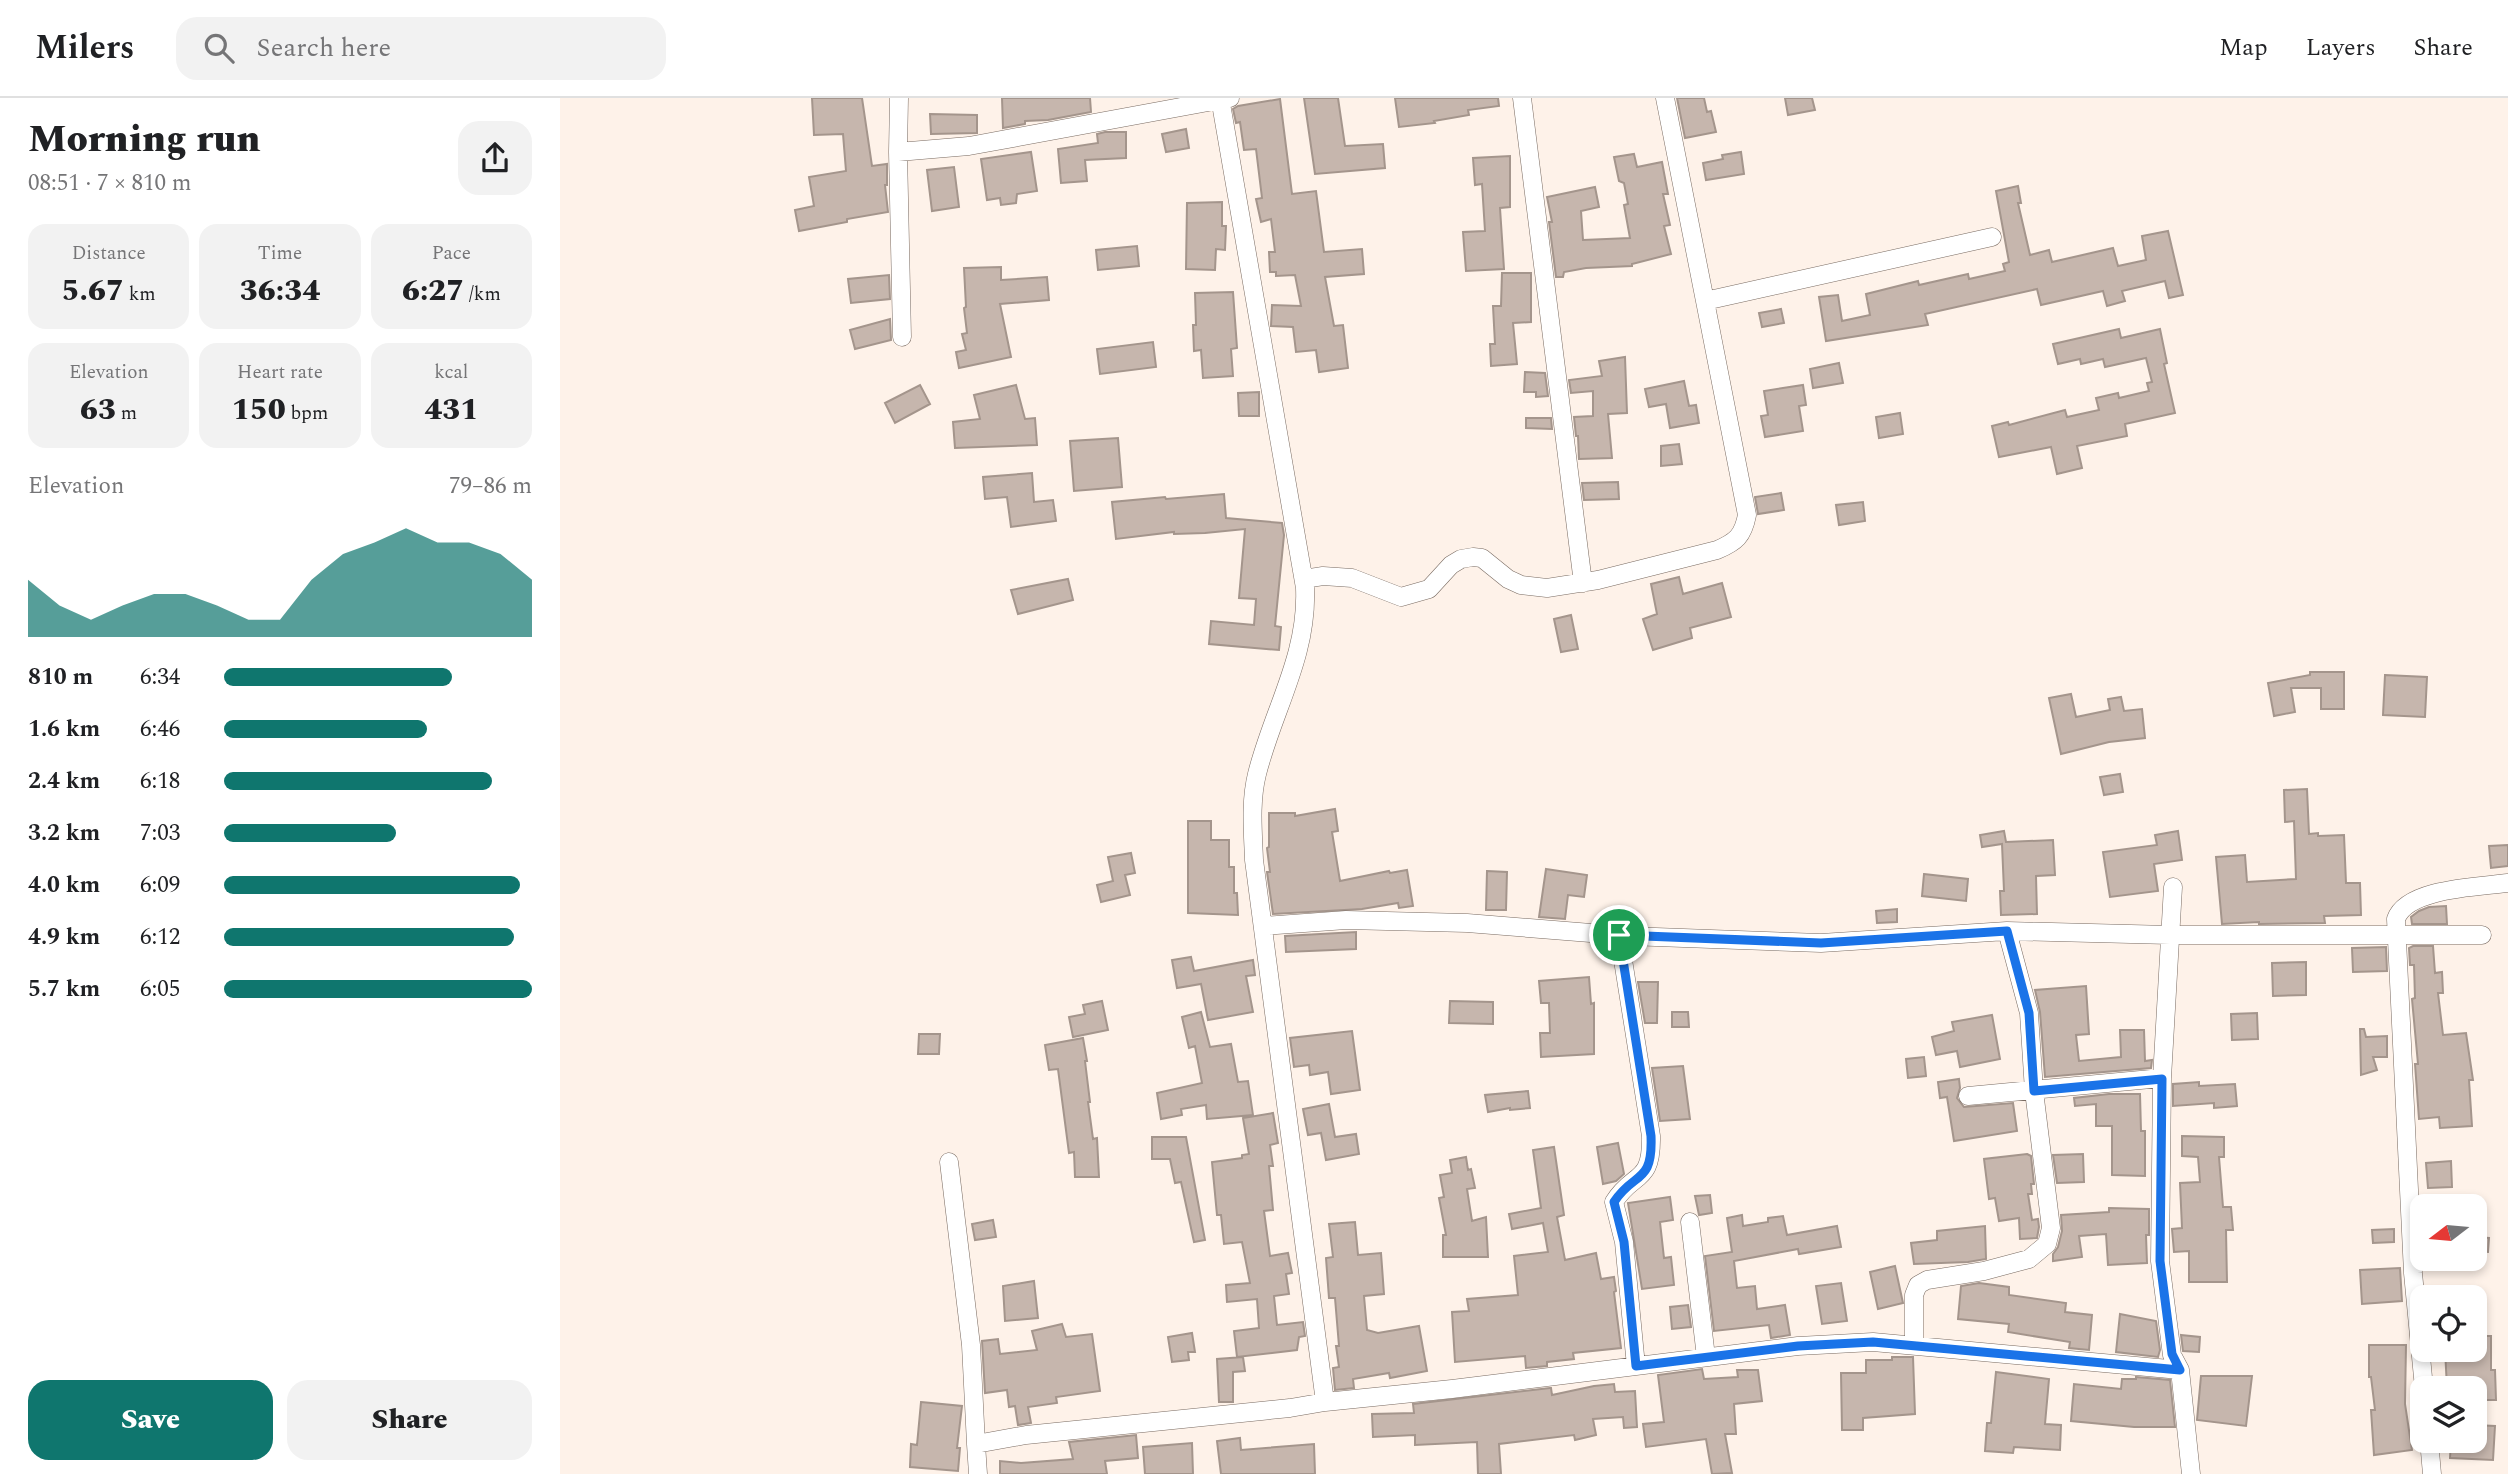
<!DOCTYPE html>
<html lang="en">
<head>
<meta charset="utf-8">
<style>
	body { margin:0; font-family:Spectral,serif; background:#f2f2f2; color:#202124; height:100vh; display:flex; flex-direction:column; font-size:26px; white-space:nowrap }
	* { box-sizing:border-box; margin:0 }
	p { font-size:23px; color:#757577 }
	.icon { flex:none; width:38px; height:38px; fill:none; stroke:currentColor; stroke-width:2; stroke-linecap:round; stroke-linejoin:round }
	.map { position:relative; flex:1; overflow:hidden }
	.details { display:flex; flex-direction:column; background:#fff; width:560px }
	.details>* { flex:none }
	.needle { width:46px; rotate:254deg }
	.tools { position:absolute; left:1850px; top:1096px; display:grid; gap:14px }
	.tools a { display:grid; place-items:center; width:77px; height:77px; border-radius:14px; background:#fff; box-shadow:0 4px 10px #0003; font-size:35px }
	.pin { position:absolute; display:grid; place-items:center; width:60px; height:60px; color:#fff; margin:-30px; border:4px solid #fff; border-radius:50%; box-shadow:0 2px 7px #0007 }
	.round { display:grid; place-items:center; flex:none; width:74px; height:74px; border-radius:21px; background:#f2f2f2 }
	.summary { display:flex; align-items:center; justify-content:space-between; height:119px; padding:0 28px }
	h1 { font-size:38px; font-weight:800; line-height:52px }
	.figures { display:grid; grid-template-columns:repeat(3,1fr); gap:10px; height:119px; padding:7px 28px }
	.figures div { display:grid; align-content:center; border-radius:18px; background:#f2f2f2; text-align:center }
	.figures b { font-size:30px; font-weight:800 }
	.figures small { font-size:19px; font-weight:400 }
	.figures p { font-size:19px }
	.chart { height:196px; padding:14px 28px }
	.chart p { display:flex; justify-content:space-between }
	.chart svg { width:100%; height:126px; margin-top:7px; fill:#0f766e; opacity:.7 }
	.primary-button { display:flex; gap:14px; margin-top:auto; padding:14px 28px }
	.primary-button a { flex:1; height:80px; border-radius:21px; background:#0f766e; color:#fff; font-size:28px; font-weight:800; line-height:80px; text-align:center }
	.primary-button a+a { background:#f2f2f2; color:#202124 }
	ul { padding:0 28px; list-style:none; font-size:23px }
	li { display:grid; grid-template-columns:112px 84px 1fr; align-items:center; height:52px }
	li i { height:18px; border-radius:9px; background:#0f766e }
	header { display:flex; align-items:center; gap:42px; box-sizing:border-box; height:98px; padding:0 35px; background:#fff; border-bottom:2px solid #e0e0e0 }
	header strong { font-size:33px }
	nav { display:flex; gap:38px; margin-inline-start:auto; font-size:24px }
	.search { width:490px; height:63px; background:#f2f2f2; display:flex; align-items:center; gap:18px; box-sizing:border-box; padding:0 24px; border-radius:21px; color:#757577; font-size:26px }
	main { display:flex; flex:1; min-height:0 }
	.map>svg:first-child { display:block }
	.building { fill:#c6b6ad; stroke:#a4958c; stroke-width:2 }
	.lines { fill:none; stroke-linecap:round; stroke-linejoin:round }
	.minor-casing { stroke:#796b62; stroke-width:19 }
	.minor { stroke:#fff; stroke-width:18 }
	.route-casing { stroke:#fff; stroke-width:14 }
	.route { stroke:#1a73e8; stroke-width:9 }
</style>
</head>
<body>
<header>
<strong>Milers</strong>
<div class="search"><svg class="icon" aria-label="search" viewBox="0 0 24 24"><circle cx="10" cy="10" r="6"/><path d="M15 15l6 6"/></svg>Search here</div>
<nav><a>Map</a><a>Layers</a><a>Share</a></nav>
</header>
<main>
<section class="details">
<div class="summary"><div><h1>Morning run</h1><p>08:51 · 7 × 810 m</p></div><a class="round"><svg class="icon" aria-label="share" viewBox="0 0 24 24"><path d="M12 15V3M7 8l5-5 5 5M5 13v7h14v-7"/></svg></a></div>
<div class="figures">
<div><p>Distance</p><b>5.67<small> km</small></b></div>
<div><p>Time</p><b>36:34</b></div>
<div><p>Pace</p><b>6:27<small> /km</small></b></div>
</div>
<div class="figures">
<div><p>Elevation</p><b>63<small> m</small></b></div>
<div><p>Heart rate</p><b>150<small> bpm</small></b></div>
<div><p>kcal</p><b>431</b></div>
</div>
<div class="chart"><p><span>Elevation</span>79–86 m</p>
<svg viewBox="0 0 160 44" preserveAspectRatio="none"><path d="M0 44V24L10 33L20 38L30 33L40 29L50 29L60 33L70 38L80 38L90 24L100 15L110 11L120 6L130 11L140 11L150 15L160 24V44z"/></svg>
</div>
<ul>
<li><b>810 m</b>6:34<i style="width:74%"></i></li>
<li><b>1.6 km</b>6:46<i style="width:66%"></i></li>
<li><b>2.4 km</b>6:18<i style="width:87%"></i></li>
<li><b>3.2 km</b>7:03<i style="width:56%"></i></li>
<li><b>4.0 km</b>6:09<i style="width:96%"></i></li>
<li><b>4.9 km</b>6:12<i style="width:94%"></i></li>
<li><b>5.7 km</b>6:05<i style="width:100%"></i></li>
</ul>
<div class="primary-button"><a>Save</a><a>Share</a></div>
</section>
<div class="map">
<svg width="1948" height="1376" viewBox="0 0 1948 1376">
	<rect width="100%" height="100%" fill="#fef2e9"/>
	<!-- building -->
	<path class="building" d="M252 0H302L312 68 327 66V87H325L328 114 287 121V124L239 133 235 112 254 108 249 79 286 73 283 36 254 37Z
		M442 0H530L531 14 488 22 465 23V26L443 30Z
		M744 0H778L785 48 823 46 825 70 755 76Z
		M835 0H938L939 8 908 12 909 17 874 23 875 25 839 29Z
		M1117 0H1144L1147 14 1151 13 1156 34 1125 40Z
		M1225 0H1252L1255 12 1228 17Z
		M720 1 732 96 756 93 764 154 802 151 804 176 765 179 774 228 783 227 788 270 759 274 756 252 736 254 733 229 711 228 712 207 741 208 735 177 716 178V174H710L709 154H715L711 121 701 124 696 101 702 100 696 51 684 52 680 24 676 25 673 11 678 8Z
		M370 16 417 17V35L371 36Z
		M626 31 629 50 606 54 602 36Z
		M545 34H566V60L525 62 527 83 501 85 498 51 538 45 537 36Z
		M471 54 477 93 457 96 456 105 441 107 440 100 427 102 421 61Z
		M1181 54 1184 76 1146 82 1143 65 1163 61 1162 57Z
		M1074 56 1077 69 1102 64 1108 96H1103L1110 127 1104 128 1111 156 1072 166V168L1026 170 1004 174 1003 179H996L989 124H992L987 99 1035 89 1039 109 1021 113 1023 142 1070 140 1064 107 1068 106 1064 85 1059 83 1054 59Z
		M950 58V109L940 110 944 171 906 173 903 134 925 133 922 86 915 87 913 60Z
		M394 69 399 109 372 113 367 72Z
		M1458 88 1461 105H1458L1470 157 1489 152 1492 164 1553 150 1558 168 1586 162 1582 138 1608 133 1623 197 1609 200 1605 183 1562 193 1565 203 1547 208 1543 193 1481 207 1477 191 1365 216 1368 227 1266 243 1259 199 1278 197 1282 223 1310 217 1306 196 1358 183 1359 187 1408 176 1409 181 1445 173 1443 166 1449 164 1436 93Z
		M662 104V128H666L665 152 656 151 655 172 626 171 627 105Z
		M577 148 579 168 538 172 536 152Z
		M441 169V182L487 179 489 202 440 206 451 259 399 270 396 254 406 252 402 236 407 235 404 210 406 209 404 170Z
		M942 175H971V224L953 225 957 266 931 268 930 246H935L933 208H941Z
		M329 177 330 201 291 205 288 181Z
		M673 194 677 250 671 251 673 278 643 280 641 252 634 253 633 227H636L635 195Z
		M1221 211 1224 225 1202 229 1199 215Z
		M330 221 331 242 295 251 290 232Z
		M1559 231 1561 240 1600 231 1607 265 1604 266 1615 315 1565 326 1567 338 1517 348 1522 370 1497 376 1491 349 1439 359 1432 328 1448 324 1449 327 1505 312 1507 319 1539 312 1536 300 1558 295 1559 300 1589 293 1587 285 1592 284 1586 260 1545 269 1543 261 1521 266 1520 261 1498 266 1493 246Z
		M593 244 596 269 540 276 537 251Z
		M1065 259 1067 315 1048 316 1052 360 1019 361 1018 338H1016L1014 319 1033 318V293L1011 295 1009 282 1042 278 1039 263Z
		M1279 265 1283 285 1253 290 1250 271Z
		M965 274 985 275 988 298 976 299V294H964Z
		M1124 283 1129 308 1136 307 1139 325 1110 330 1106 306 1089 309 1085 291Z
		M360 287 370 306 335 325 325 305Z
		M456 287 465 321 475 320 477 347 395 350 393 324 420 321 414 297Z
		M1243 287 1246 307 1239 308 1243 333 1205 339 1201 318 1208 317 1204 293Z
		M699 294V318H679L678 295Z
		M1340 315 1343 336 1319 340 1316 319Z
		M966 320H991L992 331 966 330Z
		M558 340 562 389 514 393 510 343Z
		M1119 346 1122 366 1101 368V348Z
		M472 375 474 404 493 402 496 423 451 429 447 399 425 401 423 379Z
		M1058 384 1059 401 1024 402 1022 385Z
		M1221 395 1224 412 1198 416 1195 399Z
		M664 396 666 420 722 425 724 437 715 528 721 529 719 552 649 546 651 523 694 527 696 501 679 500 685 431 645 435 614 436V434L556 441 552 404 605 399 606 401Z
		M1303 404 1305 423 1279 427 1276 407Z
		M1119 479 1123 496 1162 485 1171 519 1130 530 1132 540 1093 552 1083 521 1097 516 1091 486Z
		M508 481 513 502 458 516 451 492Z
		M1011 517 1018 551 1001 554 994 521Z
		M1750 574H1784V611H1761V590H1731L1735 614 1714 618 1708 585 1750 577Z
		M1825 577 1867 579 1865 619 1823 617Z
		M1511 596 1516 619 1550 612 1548 601 1561 599 1564 613 1582 611 1585 640 1549 644 1501 656 1489 600Z
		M1560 676 1563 694 1544 697 1540 679Z
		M1747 691 1749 736 1758 735V738L1784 737 1786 785H1800L1801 817 1764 818 1765 825 1699 826V824L1662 826 1656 759 1685 757 1687 784 1736 781 1734 723 1725 724 1724 692Z
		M775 711 778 733 772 734 780 783 829 773 830 775 847 772 853 808 839 810 838 805 802 811 713 816 707 774H710L707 750 709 749V715H735V718Z
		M628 723H651V742H669V769H674V795H677L678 817 628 815Z
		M1444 733 1446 744 1493 742 1495 777 1476 778 1477 816 1441 817 1440 793H1444L1442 746 1422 749 1420 737Z
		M1618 733 1622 762 1594 766 1598 793 1550 799 1543 754 1597 747 1595 737Z
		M1948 747V768L1931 770 1929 748Z
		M571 755 575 775 565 777 570 797 541 804 537 787 553 783 548 759Z
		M986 771 1027 777 1024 799 1008 797 1005 821 979 819Z
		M927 773 947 774 946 812H926Z
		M1364 776 1408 781 1406 803 1362 798Z
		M1886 808 1887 826H1852L1851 819 1859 813 1869 809Z
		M1337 811V824L1317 825 1316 813Z
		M796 834V851L726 854 725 838Z
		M1853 848H1873L1875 875 1882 874 1883 895H1878L1883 937 1906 935 1913 982H1909L1912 1028 1880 1030 1879 1019 1859 1021 1855 966H1858L1852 901 1855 900 1854 867H1850L1849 850Z
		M1826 849 1827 873 1793 874 1792 850Z
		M631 859 634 873 693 862 695 877 686 878 693 914 648 922 641 886 617 890 612 862Z
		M1746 864V897L1713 898 1712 865Z
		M1029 879 1031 906 1034 905V956L981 959 980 935H990L989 905H981L979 883Z
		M1078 884H1098L1097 925H1085Z
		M1526 888 1529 936 1516 937 1519 963 1561 959 1560 932H1584L1585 963 1592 962 1591 970 1485 979 1480 914 1475 892Z
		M542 903 548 932 513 939 509 919 525 916 523 907Z
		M890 903 933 904V926L889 925Z
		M641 914 650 949 671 946 678 984 688 983 693 1017 647 1021 646 1007 621 1011 622 1017 601 1021 597 995 642 985 635 948 629 950 622 919Z
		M1112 914H1128L1129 929H1112Z
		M1697 915 1698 941 1672 942 1671 916Z
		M1432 917 1440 961 1400 969 1397 953 1376 957 1372 939 1394 933 1392 924Z
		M1800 931H1804L1806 939 1827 938V959H1813L1817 972 1801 977Z
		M792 933 800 992 771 996 768 974 750 977 749 967 734 969 730 940Z
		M359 936H380L379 956H358Z
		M523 940 527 963H525L530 1004H528L533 1041 537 1040 539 1079H515L514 1054 509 1055 498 971 489 972 485 947Z
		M1364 959 1366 978 1348 980 1346 961Z
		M1123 968 1130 1021 1100 1023 1092 970Z
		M1399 981 1400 990 1397 1000 1404 1009 1453 1005 1457 1033 1394 1043 1387 999 1380 1000 1378 984Z
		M1639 984V988L1675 986 1677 1008 1654 1010V1005L1613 1008V986Z
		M968 993 970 1010 950 1012V1010L928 1014 925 997Z
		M1549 996H1580L1581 1033H1585V1078L1552 1077V1028H1536V1006L1515 1008 1514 1000Z
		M769 1006 775 1039 796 1036 799 1056 766 1062 761 1035 748 1037 743 1011Z
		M713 1015 718 1045 710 1047 713 1068H709L713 1112 704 1113 710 1158 728 1155 732 1175 726 1176 729 1196 714 1198 717 1227 743 1224 745 1238 739 1239 737 1252 677 1259 674 1233 699 1230 697 1201 667 1204 666 1187 690 1185 682 1144 664 1146 661 1117H657L652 1064 682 1060V1057L689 1056 683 1020Z
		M1622 1038 1664 1039V1059H1659L1663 1109H1671L1673 1132H1666L1667 1184H1629V1153L1614 1154 1612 1131 1622 1130 1620 1085 1640 1084 1638 1059 1622 1058Z
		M592 1039H626L645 1142 634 1144 621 1084 615 1085 610 1061H592Z
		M1058 1045 1064 1076 1056 1083 1043 1086 1037 1049Z
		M994 1049 1004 1117 997 1119 1005 1162 1036 1155 1041 1181 1054 1179 1056 1193 1054 1194 1061 1250 1013 1255 1014 1261 987 1264V1268L966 1270 965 1258 895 1264 892 1214 909 1213 907 1201 958 1197 954 1158 988 1154 983 1125 952 1131 949 1116 981 1110 973 1052Z
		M1467 1056 1471 1058 1474 1086H1471L1472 1096H1468L1472 1122 1478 1121 1479 1129 1477 1140 1460 1141 1459 1120 1439 1123 1435 1100 1429 1101 1424 1061Z
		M1523 1056 1524 1084 1497 1085 1493 1057Z
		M906 1059 908 1072 911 1071 915 1090 907 1091 912 1123 926 1119 928 1159H883V1137H886L879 1100 884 1099 880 1077 892 1075 890 1062Z
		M1891 1063 1892 1089 1868 1090 1866 1065Z
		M1150 1097 1152 1115 1139 1117 1135 1098Z
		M1110 1099 1113 1122 1100 1124 1104 1160 1111 1159 1114 1187 1082 1191 1068 1105Z
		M1549 1110 1589 1111V1137H1586L1587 1165 1548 1167 1546 1136 1519 1138 1522 1159 1493 1163V1156L1498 1149 1502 1133 1501 1117 1549 1114Z
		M1182 1117 1183 1128 1208 1124V1120L1223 1118 1227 1137 1277 1128 1281 1149 1239 1156 1238 1151 1174 1163 1177 1190 1195 1188 1197 1211 1225 1207 1230 1237 1211 1240 1209 1227 1154 1233 1145 1158 1172 1154 1167 1120Z
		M433 1122 436 1139 415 1142 412 1126Z
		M795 1124 798 1157 821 1155 824 1196 804 1198 807 1232 818 1235 859 1228 867 1273 830 1280 829 1275 793 1281 794 1290 775 1292 773 1270 779 1269 776 1248H779L775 1200H769L766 1160 773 1159 769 1126Z
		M1425 1128 1426 1161 1408 1164 1354 1166 1351 1145 1377 1142V1133Z
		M1834 1131V1144L1813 1145 1812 1132Z
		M1914 1139 1929 1140 1928 1154 1914 1153Z
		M1335 1168 1343 1205 1318 1211 1310 1174Z
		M1840 1170 1842 1203 1802 1206 1800 1172Z
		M474 1183 478 1220 445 1223 443 1188Z
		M1281 1185 1287 1223 1262 1226 1256 1188Z
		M1419 1185 1449 1189V1197L1506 1205 1505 1214 1532 1217 1529 1252 1509 1250 1510 1244 1448 1234 1449 1226 1398 1221 1401 1188Z
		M1128 1207 1131 1229 1112 1231 1110 1209Z
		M1560 1216 1596 1223 1600 1252 1598 1259 1556 1254Z
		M502 1226 506 1239 532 1236 540 1293 496 1299 497 1305 468 1309 471 1325 458 1327 455 1308 449 1309 447 1292 425 1295 422 1243 438 1241 440 1256 477 1252 472 1233Z
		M632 1235 635 1254H628L629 1262 612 1264 608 1239Z
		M1621 1237 1640 1239 1639 1254 1623 1253Z
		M1914 1238H1931V1272H1935L1936 1302H1914V1290H1887L1885 1251H1914Z
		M1809 1247H1846L1845 1306 1852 1352 1814 1357 1811 1312H1815L1811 1279H1809Z
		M683 1259 685 1273 673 1274V1304H659L657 1261Z
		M1332 1259H1353L1355 1316 1303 1320V1332H1282L1281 1275H1306V1262H1332Z
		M1142 1271 1144 1281 1178 1279 1177 1272H1198L1202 1303 1174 1306 1176 1336H1165L1172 1375 1152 1376 1146 1341 1086 1349 1083 1326 1104 1324 1098 1277Z
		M1436 1274 1489 1281 1485 1326 1501 1327 1500 1352 1454 1349 1453 1355 1425 1353 1427 1325H1431Z
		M1641 1278H1692L1686 1328 1637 1322Z
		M1576 1279 1610 1282 1615 1329H1574L1511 1323 1514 1286 1561 1291 1562 1281H1576Z
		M1054 1286 1055 1294 1075 1293 1077 1329 1064 1330 1063 1319 1033 1321 1036 1337 1015 1342 1014 1337 939 1346 941 1376H918L917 1344 855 1347V1337L813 1339 812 1316 854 1315 853 1306 990 1290H991L992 1297 1034 1288Z
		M361 1304 402 1308 397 1350H400L398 1373 350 1369 351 1346 357 1347Z
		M1914 1327 1935 1328 1933 1362 1890 1360 1891 1342H1914Z
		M576 1337 578 1360 545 1363 547 1376H440V1363L461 1365 513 1361 509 1344Z
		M680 1340 681 1352 754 1346 755 1376H661L657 1343Z
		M632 1345 633 1376H585L583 1349Z"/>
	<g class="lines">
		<!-- minor casing -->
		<g class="minor-casing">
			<path id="minor" d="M339 0 338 54 409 48 670 0
				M962 0 1023 485
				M1105 0 1145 203 1432 139
				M338 54 342 239
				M744 481 763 478 792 480 841 499 869 491 891 467 901 461 913 459 922 460 948 481 961 487 987 490 1038 482 1157 452C1176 444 1183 438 1187 417L1145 203
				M1613 789 1602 980 1600 1163 1612 1257 1620 1272 1631 1376
				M703 828 786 822 907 825 1068 838 1261 845 1447 833 1610 837H1922
				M1059 837 1091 1038C1092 1087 1073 1073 1054 1104L1064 1144 1076 1268
				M1408 998 1602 980
				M389 1064 411 1247 416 1346
				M1130 1124 1146 1259
				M1354 1246V1197L1358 1187 1367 1182 1424 1173 1469 1161 1487 1146 1491 1130 1474 993 1469 915 1447 833
				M1864 1290 1853 1175 1836 821C1847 790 1919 789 1948 785
				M765 1304 892 1291 1238 1248 1313 1244 1620 1272
				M1869 1342 1872 1376
				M418 1376 416 1346 466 1337 730 1310 765 1304 694 762C693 734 690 704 697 676 713 612 748 558 745 490L660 0"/>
		</g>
		<!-- minor -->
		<use href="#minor" class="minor"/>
	</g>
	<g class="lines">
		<!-- route casing -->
		<g class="route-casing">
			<path id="route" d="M1447 833 1469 915 1474 993 1602 981 1600 1163 1612 1256 1620 1272 1313 1244 1238 1248 1076 1268 1064 1144 1054 1104C1074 1073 1093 1087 1091 1038L1059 837 1261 845Z"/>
		</g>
		<!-- route -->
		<use href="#route" class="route"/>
	</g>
</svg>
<div class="tools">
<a><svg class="needle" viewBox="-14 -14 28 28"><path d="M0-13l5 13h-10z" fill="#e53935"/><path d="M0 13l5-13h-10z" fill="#757577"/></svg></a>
<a><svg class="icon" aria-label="locate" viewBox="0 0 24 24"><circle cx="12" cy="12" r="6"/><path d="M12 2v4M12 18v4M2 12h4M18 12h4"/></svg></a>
<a><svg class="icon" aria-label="layers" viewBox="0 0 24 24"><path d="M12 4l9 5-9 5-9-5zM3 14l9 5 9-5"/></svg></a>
</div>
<div class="pin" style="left:1059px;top:837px;background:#1e9e55"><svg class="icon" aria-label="arrive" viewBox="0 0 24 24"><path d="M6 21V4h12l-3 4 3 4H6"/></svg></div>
</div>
</main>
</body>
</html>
